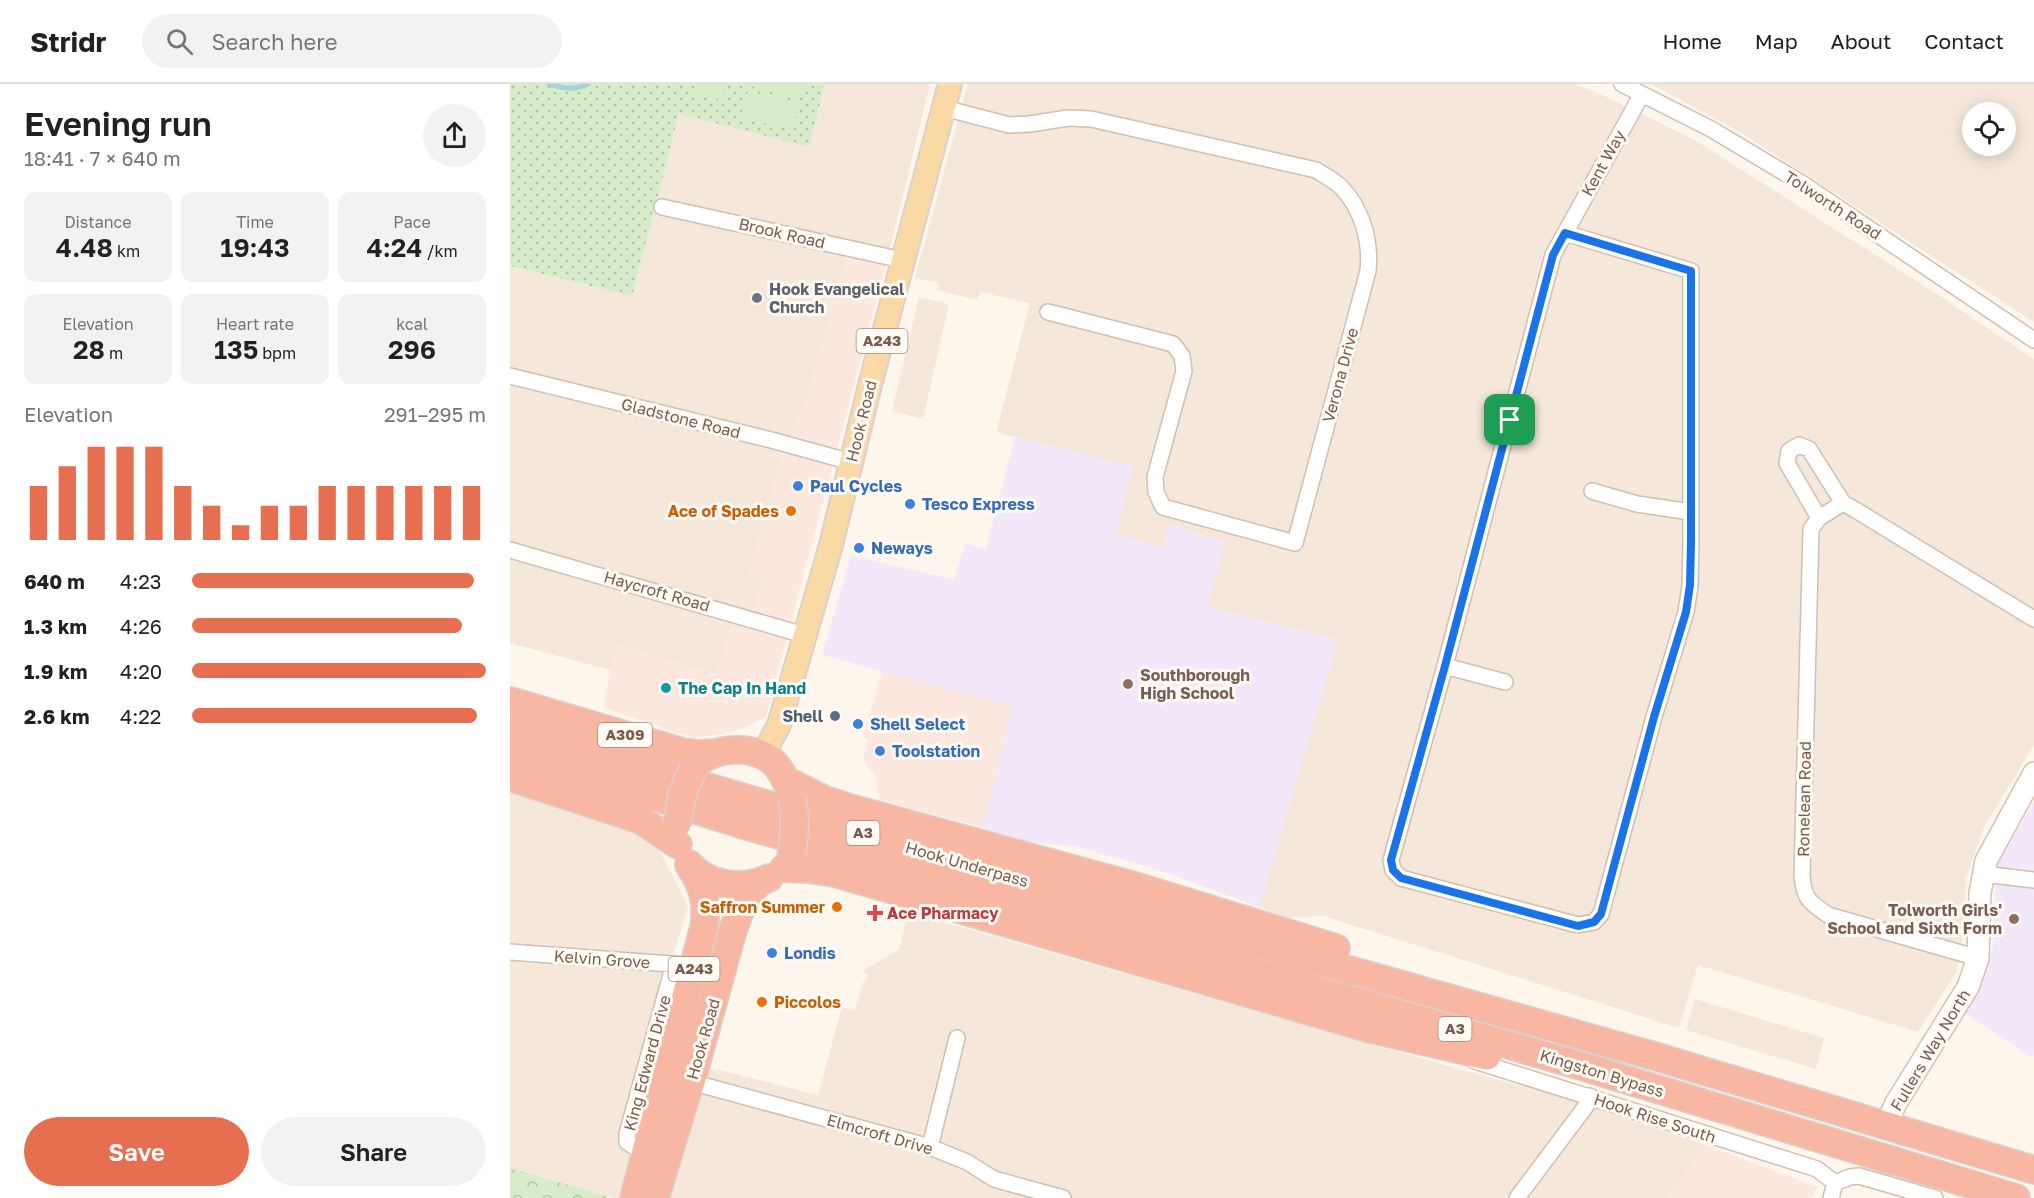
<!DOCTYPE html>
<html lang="en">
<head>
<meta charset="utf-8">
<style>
	body { margin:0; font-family:"Golos Text",sans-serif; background:#f2f2f2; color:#202124; height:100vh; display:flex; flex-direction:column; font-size:22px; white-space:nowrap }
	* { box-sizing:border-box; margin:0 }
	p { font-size:20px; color:#757577 }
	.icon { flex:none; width:33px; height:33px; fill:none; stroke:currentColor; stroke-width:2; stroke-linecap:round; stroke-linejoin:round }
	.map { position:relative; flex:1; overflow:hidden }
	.drawer { display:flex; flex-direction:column; background:#fff; width:510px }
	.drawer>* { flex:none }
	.controls { position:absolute; left:1452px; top:18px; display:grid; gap:12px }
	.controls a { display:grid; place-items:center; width:54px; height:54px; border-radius:50%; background:#fff; box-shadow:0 3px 15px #0003; font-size:30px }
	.pin { position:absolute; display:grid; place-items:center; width:51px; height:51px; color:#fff; margin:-26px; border-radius:12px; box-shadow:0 3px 9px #0006 }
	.round { display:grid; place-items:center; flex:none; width:63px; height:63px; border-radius:32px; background:#f2f2f2 }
	.headline { display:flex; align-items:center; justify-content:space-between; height:102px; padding:0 24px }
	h1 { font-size:33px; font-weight:600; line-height:45px }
	.stats { display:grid; grid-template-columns:repeat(3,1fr); gap:9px; height:102px; padding:6px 24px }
	.stats div { display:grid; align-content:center; border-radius:12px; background:#f2f2f2; text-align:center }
	.stats b { font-size:26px; font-weight:600 }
	.stats small { font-size:16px; font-weight:400 }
	.stats p { font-size:16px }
	.chart { height:168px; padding:12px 24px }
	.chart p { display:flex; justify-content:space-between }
	.chart svg { width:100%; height:108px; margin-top:6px; stroke:#e76f51; stroke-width:6 }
	.cta { display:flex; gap:12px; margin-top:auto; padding:12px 24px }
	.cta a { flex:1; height:69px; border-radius:36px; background:#e76f51; color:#fff; font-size:24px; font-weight:600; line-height:69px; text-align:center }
	.cta a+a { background:#f2f2f2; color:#202124 }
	ul { padding:0 24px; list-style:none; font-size:20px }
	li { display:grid; grid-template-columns:96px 72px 1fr; align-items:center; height:45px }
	li i { height:15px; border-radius:8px; background:#e76f51 }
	header { display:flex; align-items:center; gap:36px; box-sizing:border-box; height:84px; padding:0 30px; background:#fff; border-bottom:2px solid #e0e0e0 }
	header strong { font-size:28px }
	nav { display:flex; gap:33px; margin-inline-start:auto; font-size:21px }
	.search { width:420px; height:54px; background:#f2f2f2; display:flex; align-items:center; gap:15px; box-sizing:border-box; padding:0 21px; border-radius:33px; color:#757577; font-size:22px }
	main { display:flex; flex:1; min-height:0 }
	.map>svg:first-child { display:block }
	.residential { fill:#f5e8da; fill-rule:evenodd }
	.commercial { fill:#fde8e0 }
	.education { fill:#f3e8fa }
	.grass { fill:url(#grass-dots) }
	.forest { fill:url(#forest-crowns) }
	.pitch { fill:#d8ecc9 }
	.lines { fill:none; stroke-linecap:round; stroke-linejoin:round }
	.stream { stroke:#a5d3da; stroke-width:5 }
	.street-casing { stroke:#d1beb0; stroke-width:18 }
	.secondary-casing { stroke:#d6c0b0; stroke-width:24 }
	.primary-casing { stroke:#dad1cd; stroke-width:26 }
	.highway-casing { stroke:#dad1cd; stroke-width:30 }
	.street { stroke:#fff; stroke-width:15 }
	.secondary { stroke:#fff; stroke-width:21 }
	.primary { stroke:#fbd9a5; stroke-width:22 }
	.highway { stroke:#f7b7a3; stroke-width:27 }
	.highway-bridge-casing { stroke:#dad1cd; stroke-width:30; stroke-linecap:butt }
	.highway-bridge { stroke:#f7b7a3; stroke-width:27 }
	.route-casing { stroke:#fff; stroke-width:12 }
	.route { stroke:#1a73e8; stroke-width:8 }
	.worship-dot { fill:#6b7280; stroke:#fffaf3; stroke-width:2 }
	.shop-dot { fill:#3f7fe0; stroke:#fffaf3; stroke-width:2 }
	.food-dot { fill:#e8710a; stroke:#fffaf3; stroke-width:2 }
	.education-dot { fill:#8d6e63; stroke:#fffaf3; stroke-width:2 }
	.culture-dot { fill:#0f9aa8; stroke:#fffaf3; stroke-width:2 }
	.service-dot { fill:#5c6f8a; stroke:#fffaf3; stroke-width:2 }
	.health-dot { fill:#e0444e; stroke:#fffaf3; stroke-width:2 }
	.labels { text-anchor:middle; stroke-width:6; stroke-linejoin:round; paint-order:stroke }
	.shield { fill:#fffaf3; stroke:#a28b7f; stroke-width:1.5 }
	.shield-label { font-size:15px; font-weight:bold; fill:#7a5c4d }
	.street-label { font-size:16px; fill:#7a5c4d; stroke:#fffaf3 }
	.worship-label { font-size:16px; font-weight:bold; fill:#5b616d; stroke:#fffaf3; text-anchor:start }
	.shop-label { font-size:16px; font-weight:bold; fill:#366cbe; stroke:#fffaf3; text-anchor:start }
	.food-label { font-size:16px; font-weight:bold; fill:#c56008; stroke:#fffaf3; text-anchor:end }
	.education-label { font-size:16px; font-weight:bold; fill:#785e54; stroke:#fffaf3; text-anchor:start }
	.culture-label { font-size:16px; font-weight:bold; fill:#0d838f; stroke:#fffaf3; text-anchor:start }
	.service-label { font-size:16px; font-weight:bold; fill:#4e5e75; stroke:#fffaf3; text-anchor:end }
	.health-label { font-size:16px; font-weight:bold; fill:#be3a42; stroke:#fffaf3; text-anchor:start }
</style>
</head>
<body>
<header>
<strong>Stridr</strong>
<div class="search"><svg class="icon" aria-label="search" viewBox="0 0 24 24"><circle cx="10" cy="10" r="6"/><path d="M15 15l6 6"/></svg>Search here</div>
<nav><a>Home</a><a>Map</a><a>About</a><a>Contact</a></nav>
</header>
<main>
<section class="drawer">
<div class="headline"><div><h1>Evening run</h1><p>18:41 · 7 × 640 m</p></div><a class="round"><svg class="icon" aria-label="share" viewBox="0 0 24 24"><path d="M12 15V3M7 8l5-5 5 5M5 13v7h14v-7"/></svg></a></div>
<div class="stats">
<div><p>Distance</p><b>4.48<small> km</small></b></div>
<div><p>Time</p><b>19:43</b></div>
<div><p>Pace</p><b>4:24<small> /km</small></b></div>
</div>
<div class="stats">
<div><p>Elevation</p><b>28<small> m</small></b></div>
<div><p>Heart rate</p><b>135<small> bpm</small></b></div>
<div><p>kcal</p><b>296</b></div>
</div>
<div class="chart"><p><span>Elevation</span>291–295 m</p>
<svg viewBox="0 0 160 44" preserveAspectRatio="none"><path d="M5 44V22M15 44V14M25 44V6M35 44V6M45 44V6M55 44V22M65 44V30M75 44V38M85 44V30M95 44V30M105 44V22M115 44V22M125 44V22M135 44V22M145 44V22M155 44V22"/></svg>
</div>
<ul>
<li><b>640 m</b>4:23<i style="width:96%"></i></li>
<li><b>1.3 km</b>4:26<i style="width:92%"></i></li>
<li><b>1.9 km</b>4:20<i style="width:100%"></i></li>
<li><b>2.6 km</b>4:22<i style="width:97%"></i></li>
</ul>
<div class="cta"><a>Save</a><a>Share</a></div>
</section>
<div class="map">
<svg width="1524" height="1114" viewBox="0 0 1524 1114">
	<defs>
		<pattern id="grass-dots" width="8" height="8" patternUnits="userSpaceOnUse" patternTransform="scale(1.5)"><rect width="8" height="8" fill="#d8ecc9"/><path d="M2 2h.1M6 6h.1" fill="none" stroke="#b4c2a5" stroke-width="1.8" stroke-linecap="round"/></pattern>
		<pattern id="forest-crowns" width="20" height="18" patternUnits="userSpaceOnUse" patternTransform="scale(1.5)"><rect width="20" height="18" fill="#d8ecc9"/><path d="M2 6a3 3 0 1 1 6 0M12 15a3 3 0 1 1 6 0" fill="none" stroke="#b4c2a5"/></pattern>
	</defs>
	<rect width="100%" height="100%" fill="#fdf6ec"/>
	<!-- residential -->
	<path class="residential" d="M315 0H420L376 181 336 173 296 316 273 364 239 489 252 494 236 546 220 542 207 591 108 561 100 586 0 559V182L122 212 169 30 299 63Z
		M458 0H1065L1099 14 1183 55 1430 212 1524 275V661L1474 743 1456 794 1454 847 1447 887 1408 948 1188 881 1169 944 813 832 777 834 749 823 828 556 696 523 716 458 660 441 653 464 606 450 622 383 486 348 520 219 470 208 467 216 427 206 428 199 405 194Z
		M1141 0H1524V238L1233 50ZM1462 28H1496V62H1462Z
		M409 213 439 220 413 335 382 327Z
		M0 708 130 747 145 758 178 822 134 967 308 1011 332 923 345 927 353 898 359 891 352 887 389 865 398 828 973 992 1031 1007 1196 1061 1157 1114H104L0 1084Z
		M1185 915 1314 954 1306 985 1176 946Z"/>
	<!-- commercial -->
	<path class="commercial" d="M336 173 376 181 256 633 234 644 211 650 183 654 94 624 100 586 107 561 206 591 220 542 236 545 252 494 238 490 273 364 296 316Z
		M372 587 502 622 473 744 370 716 365 692 353 676 358 655 353 653Z
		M1196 1061 1307 1103 1300 1114H1157Z"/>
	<!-- education -->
	<path class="education" d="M505 352 622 383 606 450 653 464 659 441 716 458 697 523 828 556 749 823 646 785 564 762 515 758 478 748 473 744 502 622 312 571 341 471 444 496 455 459 476 465Z
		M1524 717V971L1521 973 1451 927 1471 902 1483 862 1485 808 1488 780Z"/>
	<!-- grass -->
	<path class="grass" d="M0 0H315L299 63 169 30 122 212 0 182Z"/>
	<!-- forest -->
	<path class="forest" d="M0 1084 97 1112V1114H0Z"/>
	<!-- pitch -->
	<path class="pitch" d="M188 0H216L212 16 186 10Z
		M240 0H294L290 15 240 2Z
		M238 7 289 20 282 46 231 33Z"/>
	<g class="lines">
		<!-- stream -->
		<path class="stream" d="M39 0C54 4 63 7 78 0"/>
		<!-- street casing -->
		<g class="street-casing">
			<path id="street" d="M1112 0 1201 45 1293 100 1524 256
				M434 24 499 41 520 40 558 34 581 35 806 86C814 91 823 96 830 102 852 124 861 156 858 187L785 459 653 423 646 408 645 393 674 287 672 272 663 260 538 228
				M152 123 392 176
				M1055 149 1181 187V458L1180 502 1176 528 1144 633 1091 830 1084 838 1068 841 891 794 883 786 881 776 935 582 1043 171 1132 10
				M0 292 265 357 341 378
				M1082 407 1127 420 1181 428
				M1309 434 1277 379 1279 367 1289 361 1299 365 1333 419
				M0 466 294 551
				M935 582 995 598
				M1473 790 1524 796
				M0 868 174 881
				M1468 874 1318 831C1299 818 1294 815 1292 792L1301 445 1309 434 1333 419 1344 425 1524 535
				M965 977 1307 1085 1325 1099
				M181 998 420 1063 457 1078 484 1095 553 1114
				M420 1063 447 954
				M135 1070 117 1058V1050L164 880
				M1325 1099 1340 1093 1349 1092 1425 1114
				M1007 1114 1076 1022 1080 1012
				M1321 1114 1325 1099"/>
		</g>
		<!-- secondary casing -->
		<g class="secondary-casing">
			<path id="secondary" d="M1376 1041 1386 1019 1458 903 1468 874 1470 809 1476 777 1524 689"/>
		</g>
		<!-- primary casing -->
		<g class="primary-casing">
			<path id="primary" d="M253 671 269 641 321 461 360 301 440 0"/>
		</g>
		<!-- highway casing -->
		<g class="highway-casing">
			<path id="highway" d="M0 617 172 668 187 670 204 669
				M0 645 579 815 708 849 1144 972 1524 1086
				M0 667 227 739 1061 979 1506 1114
				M188 679C207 662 245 661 264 679 273 688 278 701 282 712
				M0 693 131 736 168 761
				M277 697 315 716 340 724 625 802 826 864
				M179 780C199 803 233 806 259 794
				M274 784 297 785 325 789 861 945 977 972
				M124 1114 194 843C198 818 193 802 179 781
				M145 1114 176 1012 181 998 223 846 230 827 247 800"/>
		</g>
		<!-- street -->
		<use href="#street" class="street"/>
		<!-- secondary -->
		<use href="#secondary" class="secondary"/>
		<!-- primary -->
		<use href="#primary" class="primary"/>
		<!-- highway -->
		<use href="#highway" class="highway"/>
		<!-- highway-bridge casing -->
		<g class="highway-bridge-casing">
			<path id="highway-bridge" d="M167 740 172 710 184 683
				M281 773C285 752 286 735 282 714"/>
		</g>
		<!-- highway-bridge -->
		<use href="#highway-bridge" class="highway-bridge"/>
	</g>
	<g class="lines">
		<!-- route casing -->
		<g class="route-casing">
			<path id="route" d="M1055 149 1181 187V458L1180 501 1176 528 1144 633 1091 830 1084 838 1068 842 891 794 883 786 881 776 935 582 1043 171Z"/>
		</g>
		<!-- route -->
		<use href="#route" class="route"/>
	</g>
	<!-- markers -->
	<circle class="worship-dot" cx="247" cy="214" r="6"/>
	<g class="shop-dot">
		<circle cx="288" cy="402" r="6"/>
		<circle cx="400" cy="420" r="6"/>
		<circle cx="349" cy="464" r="6"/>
		<circle cx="348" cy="640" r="6"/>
		<circle cx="370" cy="667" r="6"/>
		<circle cx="262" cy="869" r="6"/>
	</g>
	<g class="food-dot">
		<circle cx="281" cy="427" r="6"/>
		<circle cx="327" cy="823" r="6"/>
		<circle cx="252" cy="918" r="6"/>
	</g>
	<g class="education-dot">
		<circle cx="618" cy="600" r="6"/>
		<circle cx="1504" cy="835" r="6"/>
	</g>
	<circle class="culture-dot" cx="156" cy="604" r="6"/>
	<circle class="service-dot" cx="325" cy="632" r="6"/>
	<path class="health-dot" d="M362 820h6v6h6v6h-6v6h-6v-6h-6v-6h6z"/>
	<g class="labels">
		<!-- shield labels -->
		<g class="shield">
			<rect x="346.5" y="245" width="51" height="24" rx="4.5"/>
			<rect x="88" y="639" width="54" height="24" rx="4.5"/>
			<rect x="336.5" y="737" width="33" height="24" rx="4.5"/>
			<rect x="158.5" y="873" width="51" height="24" rx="4.5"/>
			<rect x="928.5" y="933" width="33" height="24" rx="4.5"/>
		</g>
		<g class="shield-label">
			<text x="372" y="262">A243</text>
			<text x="115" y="656">A309</text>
			<text x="353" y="754">A3</text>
			<text x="184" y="890">A243</text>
			<text x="945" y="950">A3</text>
		</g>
		<!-- street labels -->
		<g class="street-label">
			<text transform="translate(1093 79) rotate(-61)" y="6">Kent Way</text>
			<text transform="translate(1323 121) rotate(33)" y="6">Tolworth Road</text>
			<text transform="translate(272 149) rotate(13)" y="6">Brook Road</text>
			<text transform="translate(830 291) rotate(-75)" y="6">Verona Drive</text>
			<text transform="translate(171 334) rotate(14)" y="6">Gladstone Road</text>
			<text transform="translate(351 337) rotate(-76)" y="6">Hook Road</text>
			<text transform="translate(147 507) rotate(16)" y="6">Haycroft Road</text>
			<text transform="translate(1294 715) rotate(-89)" y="6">Ronelean Road</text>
			<text transform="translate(457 780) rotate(16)" y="6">Hook Underpass</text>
			<text transform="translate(92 875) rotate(4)" y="6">Kelvin Grove</text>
			<text transform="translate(193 955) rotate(-74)" y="6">Hook Road</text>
			<text transform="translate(1420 966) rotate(-59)" y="6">Fullers Way North</text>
			<text transform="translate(137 979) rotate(-75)" y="6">King Edward Drive</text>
			<text transform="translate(1092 989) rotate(17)" y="6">Kingston Bypass</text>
			<text transform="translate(1145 1034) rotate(18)" y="6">Hook Rise South</text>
			<text transform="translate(370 1050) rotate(16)" y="6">Elmcroft Drive</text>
		</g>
		<!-- worship labels -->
		<g class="worship-label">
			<text x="259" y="211">Hook Evangelical<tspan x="259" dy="18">Church</tspan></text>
		</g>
		<!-- shop labels -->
		<g class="shop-label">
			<text x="300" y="408">Paul Cycles</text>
			<text x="412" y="426">Tesco Express</text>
			<text x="361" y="470">Neways</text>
			<text x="360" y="646">Shell Select</text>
			<text x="382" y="673">Toolstation</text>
			<text x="274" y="875">Londis</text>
		</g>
		<!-- food labels -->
		<g class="food-label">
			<text x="269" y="433">Ace of Spades</text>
			<text x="315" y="829">Saffron Summer</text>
			<text x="264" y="924" text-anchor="start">Piccolos</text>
		</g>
		<!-- education labels -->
		<g class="education-label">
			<text x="630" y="597">Southborough<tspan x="630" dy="18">High School</tspan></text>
			<text x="1492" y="832" text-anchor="end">Tolworth Girls'<tspan x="1492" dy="18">School and Sixth Form</tspan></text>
		</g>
		<!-- culture labels -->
		<g class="culture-label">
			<text x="168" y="610">The Cap In Hand</text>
		</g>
		<!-- service labels -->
		<g class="service-label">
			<text x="313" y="638">Shell</text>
		</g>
		<!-- health labels -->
		<g class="health-label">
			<text x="377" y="835">Ace Pharmacy</text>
		</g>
	</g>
</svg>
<div class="controls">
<a><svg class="icon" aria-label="locate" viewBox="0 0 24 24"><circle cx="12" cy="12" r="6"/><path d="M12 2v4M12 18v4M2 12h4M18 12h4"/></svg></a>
</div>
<div class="pin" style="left:1000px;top:336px;background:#1e9e55"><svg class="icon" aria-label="arrive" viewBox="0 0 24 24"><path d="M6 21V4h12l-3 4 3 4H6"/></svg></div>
</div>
</main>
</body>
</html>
